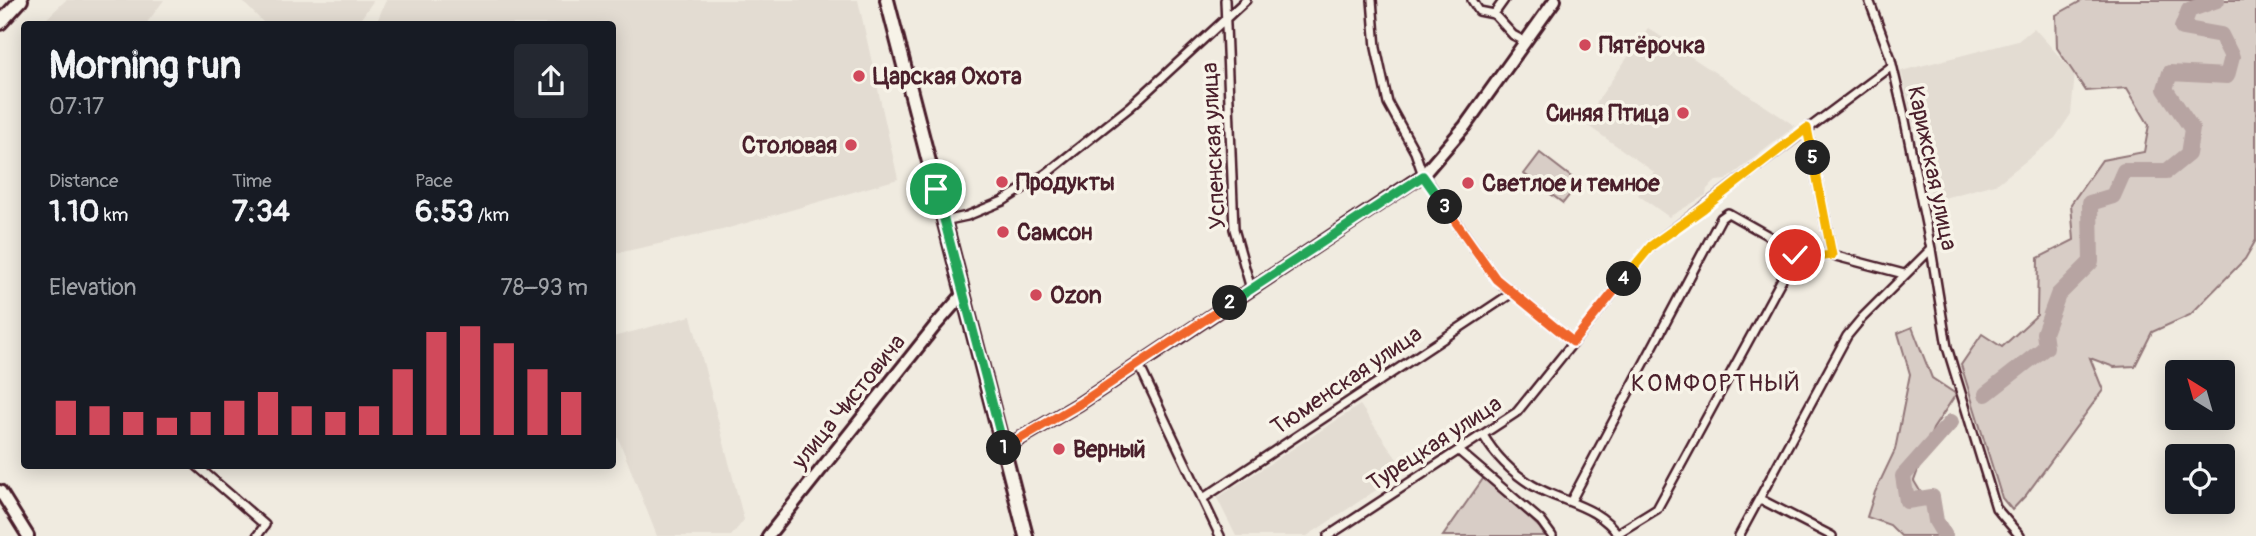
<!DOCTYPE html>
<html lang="en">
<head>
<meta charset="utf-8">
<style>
	body { margin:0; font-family:Pangolin,sans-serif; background:#242831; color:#f1f3f6; height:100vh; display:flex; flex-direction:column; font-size:26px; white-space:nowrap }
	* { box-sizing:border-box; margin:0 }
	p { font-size:23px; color:#9ea1a6 }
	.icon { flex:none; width:38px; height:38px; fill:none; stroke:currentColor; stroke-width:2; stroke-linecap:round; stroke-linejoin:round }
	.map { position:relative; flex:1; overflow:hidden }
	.panel { position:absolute; left:21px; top:21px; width:595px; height:448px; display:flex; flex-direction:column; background:#171b24; border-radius:7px; box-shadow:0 4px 18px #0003 }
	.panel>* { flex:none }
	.needle { width:46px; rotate:323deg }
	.controls { position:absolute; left:2165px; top:360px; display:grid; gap:14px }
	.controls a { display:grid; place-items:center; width:70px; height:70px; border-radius:7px; background:#171b24; box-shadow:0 4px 18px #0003; font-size:35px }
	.pin { position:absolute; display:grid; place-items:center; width:60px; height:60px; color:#fff; margin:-30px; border:4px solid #fff; border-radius:50%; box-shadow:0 2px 7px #0007 }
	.km { position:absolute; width:35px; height:35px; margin:-18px; border-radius:50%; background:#222; color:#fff; font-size:19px; line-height:35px; text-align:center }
	.round { display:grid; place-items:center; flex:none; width:74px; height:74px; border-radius:7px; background:#242831 }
	.head { display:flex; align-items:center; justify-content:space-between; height:119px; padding:0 28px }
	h1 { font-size:38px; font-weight:700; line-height:52px }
	.stats { display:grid; grid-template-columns:repeat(3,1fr); gap:10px; height:119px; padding:7px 28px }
	.stats div { display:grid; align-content:center }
	.stats b { font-size:30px; font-weight:700 }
	.stats small { font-size:19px; font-weight:400 }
	.stats p { font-size:19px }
	.chart { height:196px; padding:14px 28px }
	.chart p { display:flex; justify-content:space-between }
	.chart svg { width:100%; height:126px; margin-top:7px; stroke:#d1495b; stroke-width:6 }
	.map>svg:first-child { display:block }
	.built { fill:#e3dcd2 }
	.green { fill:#d8cdc6; stroke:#917678; stroke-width:2 }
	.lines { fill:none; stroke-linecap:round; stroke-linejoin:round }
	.river { stroke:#b7a4a2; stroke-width:16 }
	.street-casing { stroke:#4a1f2b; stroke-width:12 }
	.secondary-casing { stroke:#4a1f2b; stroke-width:16 }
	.primary-casing { stroke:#4a1f2b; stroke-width:18 }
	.street { stroke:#f7f3e8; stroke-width:7 }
	.secondary { stroke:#f7f3e8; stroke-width:10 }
	.primary { stroke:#f7f3e8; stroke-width:12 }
	.split-1-casing { stroke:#fff; stroke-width:14 }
	.split-2-casing { stroke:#fff; stroke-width:14 }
	.split-3-casing { stroke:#fff; stroke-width:14 }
	.split-4-casing { stroke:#fff; stroke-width:14 }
	.split-5-casing { stroke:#fff; stroke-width:14 }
	.split-6-casing { stroke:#fff; stroke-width:14 }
	.split-1 { stroke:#22a559; stroke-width:9 }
	.split-2 { stroke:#f0652b; stroke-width:9 }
	.split-3 { stroke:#22a559; stroke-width:9 }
	.split-4 { stroke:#f0652b; stroke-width:9 }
	.split-5 { stroke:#f5b400; stroke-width:9 }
	.split-6 { stroke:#f5b400; stroke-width:9 }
	.poi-dot { fill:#d1495b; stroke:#f7f3e8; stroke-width:2.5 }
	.labels { text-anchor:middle; stroke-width:7; stroke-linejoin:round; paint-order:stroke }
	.poi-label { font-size:23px; font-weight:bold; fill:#4a1f2b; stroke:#f7f3e8; text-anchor:start }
	.street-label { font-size:23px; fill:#4a1f2b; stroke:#f7f3e8 }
	.neighbourhood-label { font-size:24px; letter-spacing:2px; fill:#4a1f2b; stroke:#f7f3e8 }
</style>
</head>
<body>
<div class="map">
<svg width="2256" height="536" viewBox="0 0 2256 536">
	<rect width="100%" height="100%" fill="#f0ebe0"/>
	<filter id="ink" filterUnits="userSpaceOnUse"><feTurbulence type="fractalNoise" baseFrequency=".0143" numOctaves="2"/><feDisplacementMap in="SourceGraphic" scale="14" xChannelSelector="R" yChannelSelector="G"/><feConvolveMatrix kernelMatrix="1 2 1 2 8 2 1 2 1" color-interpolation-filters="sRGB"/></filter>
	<g filter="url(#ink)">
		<!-- built -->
		<path class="built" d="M66 0H164L146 24H41Z
			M241 0H374L357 24H265Z
			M386 0H858L898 179 722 230 613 254 612 24H376Z
			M1648 28 1795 126 1726 180 1716 181 1707 189 1706 195 1669 217 1638 195 1654 172 1584 123 1602 94Z
			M2034 28 2075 74 2071 114 2055 138 1998 183 1933 201 1901 71 2018 41Z
			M691 316 744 520 731 536H657L613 425V337Z
			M1360 405 1405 471 1307 536H1236L1217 498Z"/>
		<!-- green -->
		<path class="green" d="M2083 0H2256V240L2245 259 2190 315 2152 332 2135 366 2114 367 2090 358 2103 390 2026 495 2012 510 2002 498 1961 365 1982 334 2002 347 2037 315 2038 258 2074 240 2071 204 2102 160 2144 152 2149 125 2127 88 2086 91 2057 48 2056 15Z
			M1540 153 1579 183 1563 203 1524 174Z
			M1912 327 1932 378 1956 394 1933 429 1914 481 1947 536H1901L1890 525 1867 517 1875 492 1895 450 1910 374 1898 333Z
			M1485 476 1539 527 1545 536H1443Z"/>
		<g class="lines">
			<!-- river -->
			<path class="river" d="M1986 394 2046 347 2044 333 2058 295 2091 262 2090 203 2113 196 2124 171H2167L2188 154 2192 129 2165 89 2170 73 2227 76 2232 57 2221 35 2182 28 2189 10 2217 0
				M1945 536 1936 521 1932 497 1907 501 1903 476 1951 422"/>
			<!-- street casing -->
			<g class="street-casing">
				<path id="street" d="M1225 0 1234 229 1251 289
					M1372 0 1376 48 1388 103 1415 152 1423 175 1496 279 1573 342
					M1472 0 1479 11 1494 14
					M1869 0 1890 56 1903 111 1931 249 1947 347 1996 508 2020 536
					M1494 14 1513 35 1526 42
					M1494 14 1504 0
					M1807 128 1832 255
					M944 221 967 216 1003 201 1047 173 1130 107 1246 0
					M1139 365 1220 536
					M1483 435C1494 454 1512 473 1532 485 1562 503 1597 504 1619 536
					M1459 451 1541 521 1552 536
					M197 466 265 525 257 536
					M1202 499 1512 293
					M1760 499 1832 536
					M1571 501 1721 218 1728 213 1790 248 1795 255 1807 258 1832 255 1904 274
					M1618 533 1657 509 1795 255
					M1328 536 1517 412 1651 246 1892 66
					M1739 536 1847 336 1862 318 1931 249"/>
			</g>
			<!-- secondary casing -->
			<g class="secondary-casing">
				<path id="secondary" d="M1004 448 1079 404 1423 175 1465 126 1555 0
					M0 491 28 536
					M768 536 935 326 963 294"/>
			</g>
			<!-- primary casing -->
			<g class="primary-casing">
				<path id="primary" d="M887 0 1026 536
					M0 23 21 0"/>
			</g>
			<!-- street -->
			<use href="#street" class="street"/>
			<!-- secondary -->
			<use href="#secondary" class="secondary"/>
			<!-- primary -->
			<use href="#primary" class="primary"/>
		</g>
	</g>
	<g class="lines" filter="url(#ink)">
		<!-- split-1 casing -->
		<g class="split-1-casing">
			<path id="split-1" d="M936 189 1004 448"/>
		</g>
		<!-- split-2 casing -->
		<g class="split-2-casing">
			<path id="split-2" d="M1004 448 1079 404 1230 303"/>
		</g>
		<!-- split-3 casing -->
		<g class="split-3-casing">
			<path id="split-3" d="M1230 303 1423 176 1445 207"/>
		</g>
		<!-- split-4 casing -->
		<g class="split-4-casing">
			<path id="split-4" d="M1445 207 1496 279 1573 342 1624 279"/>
		</g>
		<!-- split-5 casing -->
		<g class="split-5-casing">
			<path id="split-5" d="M1624 279 1651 246 1704 208 1807 128 1813 158"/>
		</g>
		<!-- split-6 casing -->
		<g class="split-6-casing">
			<path id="split-6" d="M1795 255 1807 258 1832 255 1813 158"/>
		</g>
		<!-- split-1 -->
		<use href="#split-1" class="split-1"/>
		<!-- split-2 -->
		<use href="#split-2" class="split-2"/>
		<!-- split-3 -->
		<use href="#split-3" class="split-3"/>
		<!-- split-4 -->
		<use href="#split-4" class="split-4"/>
		<!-- split-5 -->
		<use href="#split-5" class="split-5"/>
		<!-- split-6 -->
		<use href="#split-6" class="split-6"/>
	</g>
	<!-- markers -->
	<g class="poi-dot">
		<circle cx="1585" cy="45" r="7"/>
		<circle cx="859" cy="76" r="7"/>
		<circle cx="1683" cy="113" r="7"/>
		<circle cx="851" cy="145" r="7"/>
		<circle cx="1002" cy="182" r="7"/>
		<circle cx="1468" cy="183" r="7"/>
		<circle cx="1003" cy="232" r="7"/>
		<circle cx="1036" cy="295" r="7"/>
		<circle cx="1059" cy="449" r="7"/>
	</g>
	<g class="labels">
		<!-- poi labels -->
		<g class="poi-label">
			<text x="1599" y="53">Пятёрочка</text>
			<text x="873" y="84">Царская Охота</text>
			<text x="1669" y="121" text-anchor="end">Синяя Птица</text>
			<text x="837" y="153" text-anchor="end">Столовая</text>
			<text x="1016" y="190">Продукты</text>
			<text x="1482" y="191">Светлое и темное</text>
			<text x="1017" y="240">Самсон</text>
			<text x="1050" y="303">Ozon</text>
			<text x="1073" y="457">Верный</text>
		</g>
		<!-- street labels -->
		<g class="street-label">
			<text transform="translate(1213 146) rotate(-93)" y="8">Успенская улица</text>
			<text transform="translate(1933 168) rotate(78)" y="8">Карижская улица</text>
			<text transform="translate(1346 380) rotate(-34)" y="8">Тюменская улица</text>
			<text transform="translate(848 401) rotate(-51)" y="8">улица Чистовича</text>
			<text transform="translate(1434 443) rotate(-33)" y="8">Турецкая улица</text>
		</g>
		<!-- neighbourhood labels -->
		<g class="neighbourhood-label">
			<text x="1716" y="391">КОМФОРТНЫЙ</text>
		</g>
	</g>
</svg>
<div class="controls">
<a><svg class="needle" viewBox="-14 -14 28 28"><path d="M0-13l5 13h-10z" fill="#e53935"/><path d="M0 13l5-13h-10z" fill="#9ea1a6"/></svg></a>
<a><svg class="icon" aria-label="locate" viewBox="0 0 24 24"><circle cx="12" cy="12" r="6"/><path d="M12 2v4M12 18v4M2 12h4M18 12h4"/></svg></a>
</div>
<div class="pin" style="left:936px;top:189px;background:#1e9e55"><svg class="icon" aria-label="arrive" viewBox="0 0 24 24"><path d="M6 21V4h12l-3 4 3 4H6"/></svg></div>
<div class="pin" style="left:1795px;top:255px;background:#d93025"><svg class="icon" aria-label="check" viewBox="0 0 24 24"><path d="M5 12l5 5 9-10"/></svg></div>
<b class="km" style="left:1004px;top:448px">1</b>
<b class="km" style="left:1230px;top:303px">2</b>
<b class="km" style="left:1445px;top:207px">3</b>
<b class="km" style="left:1624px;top:279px">4</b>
<b class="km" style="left:1813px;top:158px">5</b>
<section class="panel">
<div class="head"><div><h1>Morning run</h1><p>07:17</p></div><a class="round"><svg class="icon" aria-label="share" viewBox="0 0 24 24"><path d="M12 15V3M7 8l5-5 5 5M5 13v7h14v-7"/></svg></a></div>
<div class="stats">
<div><p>Distance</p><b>1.10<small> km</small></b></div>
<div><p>Time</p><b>7:34</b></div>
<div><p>Pace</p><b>6:53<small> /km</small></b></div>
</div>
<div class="chart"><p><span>Elevation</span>78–93 m</p>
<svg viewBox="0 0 160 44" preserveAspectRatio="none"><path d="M5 44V32M15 44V34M25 44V36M35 44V38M45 44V36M55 44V32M65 44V29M75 44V34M85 44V36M95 44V34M105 44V21M115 44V8M125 44V6M135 44V12M145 44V21M155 44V29"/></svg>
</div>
</section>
</div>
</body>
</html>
